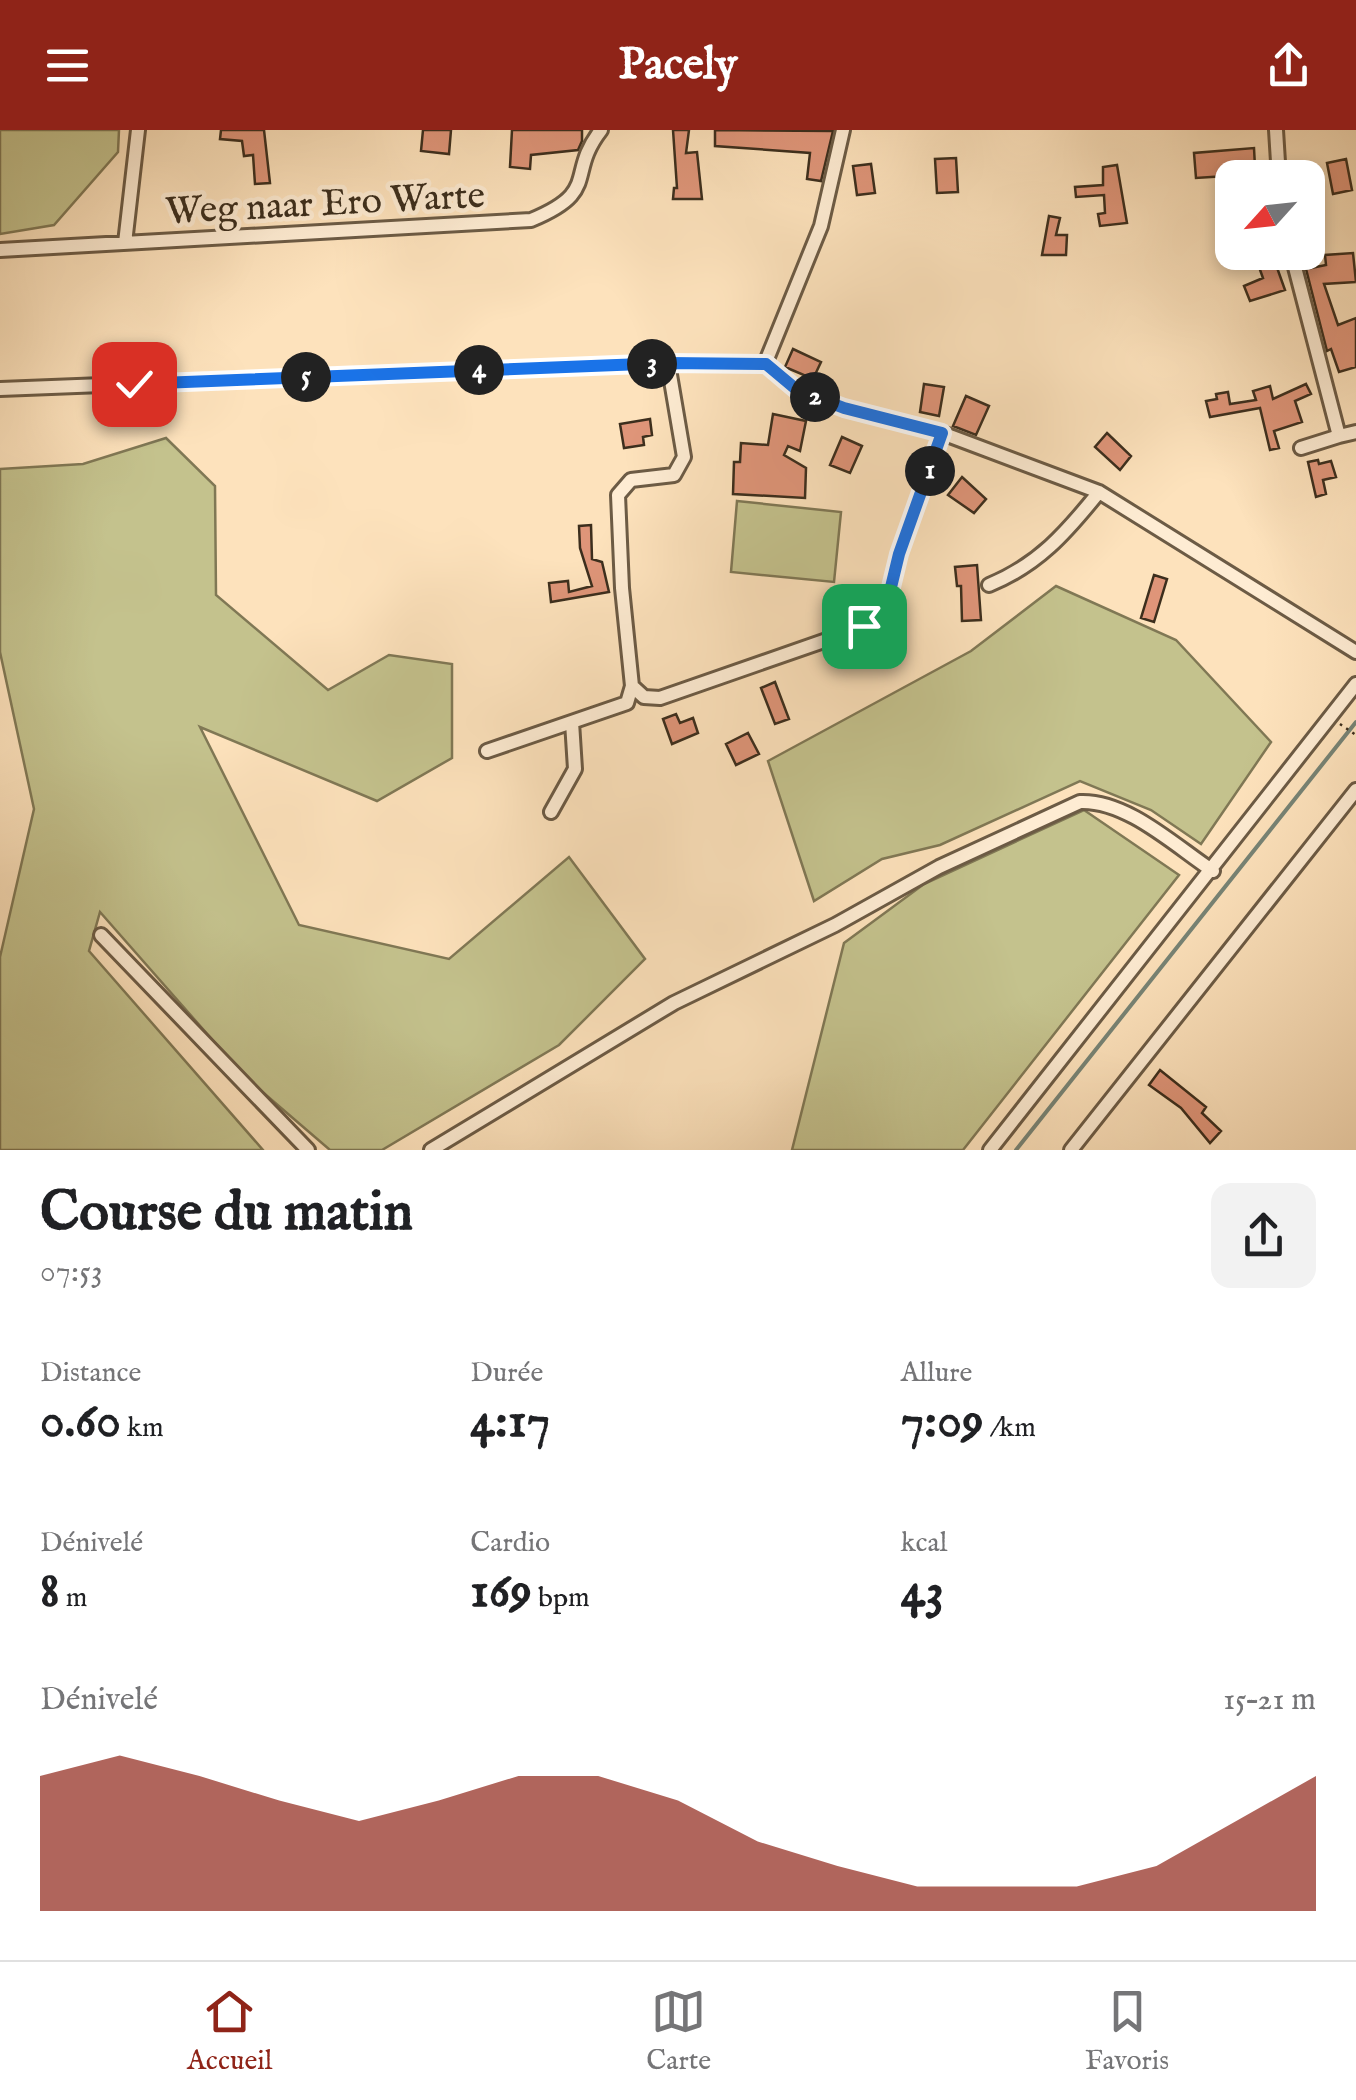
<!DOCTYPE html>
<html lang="fr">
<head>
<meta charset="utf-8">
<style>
	body { margin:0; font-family:"IM FELL English",serif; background:#f2f2f2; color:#202124; height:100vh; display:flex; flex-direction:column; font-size:38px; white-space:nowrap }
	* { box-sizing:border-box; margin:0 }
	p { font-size:32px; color:#757577 }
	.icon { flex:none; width:55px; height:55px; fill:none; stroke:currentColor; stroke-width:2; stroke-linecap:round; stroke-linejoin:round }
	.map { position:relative; height:1020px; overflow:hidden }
	.drawer { display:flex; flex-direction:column; background:#fff; flex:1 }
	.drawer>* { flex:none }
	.needle { width:65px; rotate:243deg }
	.controls { position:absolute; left:1215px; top:30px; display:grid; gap:20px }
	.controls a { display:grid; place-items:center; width:110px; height:110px; border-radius:20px; background:#fff; box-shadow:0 5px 15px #0003; font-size:50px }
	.pin { position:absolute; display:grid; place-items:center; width:85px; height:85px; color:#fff; margin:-42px; border-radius:20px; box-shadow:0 5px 15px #0006 }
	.km { position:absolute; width:50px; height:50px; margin:-25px; border-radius:50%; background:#222; color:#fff; font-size:28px; line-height:50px; text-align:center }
	.round { display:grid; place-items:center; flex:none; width:105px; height:105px; border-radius:20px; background:#f2f2f2 }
	.overview { display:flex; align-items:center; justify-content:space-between; height:170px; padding:0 40px }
	h1 { font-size:55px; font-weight:800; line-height:75px }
	.metrics { display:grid; grid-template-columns:repeat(3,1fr); gap:15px; height:170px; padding:10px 40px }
	.metrics div { display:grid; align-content:center }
	.metrics b { font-size:50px; font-weight:800 }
	.metrics small { font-size:28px; font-weight:400 }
	.metrics p { font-size:28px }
	.chart { height:280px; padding:20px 40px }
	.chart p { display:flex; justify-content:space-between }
	.chart svg { width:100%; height:180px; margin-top:10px; fill:#8f2418; opacity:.7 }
	header { display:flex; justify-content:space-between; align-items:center; height:130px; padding:0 40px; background:#8f2418; color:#fff; font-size:45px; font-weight:800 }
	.dock { display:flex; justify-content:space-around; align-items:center; height:140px; border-top:2px solid #e0e0e0; background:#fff; font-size:28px; color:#757577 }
	.dock a { display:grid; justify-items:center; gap:5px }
	.dock .current { color:#8f2418 }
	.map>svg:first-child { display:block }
	.green { fill:#c4c28d; stroke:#807855; stroke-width:2.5 }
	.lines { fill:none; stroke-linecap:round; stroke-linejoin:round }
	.stream { stroke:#778476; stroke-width:4 }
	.building { fill:#df9579; stroke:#3c2e1d; stroke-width:2.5 }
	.minor-casing { stroke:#6c5b45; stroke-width:18 }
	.path { stroke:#3c2e1d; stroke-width:2.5; stroke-dasharray:2.5 5; stroke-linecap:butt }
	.minor { stroke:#feecd3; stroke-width:12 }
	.route-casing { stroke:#fff; stroke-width:20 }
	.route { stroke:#1a73e8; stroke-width:12 }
	.labels { text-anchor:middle; stroke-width:9; stroke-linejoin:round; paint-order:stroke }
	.street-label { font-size:38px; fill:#3c2e1d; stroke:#feecd3 }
</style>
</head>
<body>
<header><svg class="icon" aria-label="menu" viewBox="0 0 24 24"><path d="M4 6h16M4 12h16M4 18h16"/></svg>Pacely<svg class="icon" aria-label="share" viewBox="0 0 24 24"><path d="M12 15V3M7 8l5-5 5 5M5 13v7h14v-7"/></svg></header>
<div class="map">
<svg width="1356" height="1020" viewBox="0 0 1356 1020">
	<rect width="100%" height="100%" fill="#fde2bc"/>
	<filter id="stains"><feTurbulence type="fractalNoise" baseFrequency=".002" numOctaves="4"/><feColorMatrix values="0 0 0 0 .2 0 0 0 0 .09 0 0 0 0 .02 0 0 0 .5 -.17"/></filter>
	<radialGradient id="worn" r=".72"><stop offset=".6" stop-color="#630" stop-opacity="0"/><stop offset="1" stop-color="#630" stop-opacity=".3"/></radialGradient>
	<!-- green -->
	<path class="green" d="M0 0H119L118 22 54 95 0 104Z
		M166 308 215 356 216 465 328 560 389 525 452 534V628L377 671 200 597 299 795 449 829 569 727 645 829 559 915 382 1020H330L245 947 100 782 89 821 263 1020H0V827L34 679 0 522V339L83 334Z
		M737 371 841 382 834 452 731 442Z
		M1056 456 1176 510 1271 612 1201 714 1151 680 1080 651 940 715 882 729 814 771 768 631 971 521Z
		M1084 680 1179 745 963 1020H792L844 813 924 754Z"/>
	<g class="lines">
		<!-- stream -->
		<path class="stream" d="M1016 1020 1356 592"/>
	</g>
	<!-- building -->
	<path class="building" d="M221 0H264L270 53 255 54 253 25 244 26 242 11 220 9Z
		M423 0H451L449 24 421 21Z
		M512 0H582V11L578 20 531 25 530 39 510 37Z
		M673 0H689L686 23 697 22 702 69H673L674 58H677Z
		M715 0 833 1 821 51 807 49 810 23 715 16Z
		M1254 18 1255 37 1225 39 1226 46 1196 48 1194 23Z
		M956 28 958 62 937 63 935 29Z
		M1346 29 1352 60 1333 64 1327 33Z
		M871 34 875 63 857 65 853 36Z
		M1117 35 1127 93 1100 96 1098 84 1105 83 1104 65 1076 67 1075 57 1103 55V37Z
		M1049 86 1060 88 1056 105H1067L1066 125H1042Z
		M1353 123 1356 152 1324 154 1338 195 1356 188V237L1339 242 1331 219 1327 221 1306 139 1326 135 1325 125Z
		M1275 132 1285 160 1250 171 1244 156 1263 148 1259 137Z
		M793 219 821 232 813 249 785 237Z
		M924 254 944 257 939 286 920 282Z
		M1306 254 1311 264 1295 271 1302 292 1274 301 1279 318 1270 320 1260 278 1210 287 1206 271 1217 269 1216 264 1228 262 1230 274 1256 270 1253 261 1270 256 1273 269Z
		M966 266 989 276 976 305 953 296Z
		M773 284 806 291 800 321 788 316 784 325 806 338 805 368 733 364 734 332H740L741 313 768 315Z
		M650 289 652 305 643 307 644 315 624 318 620 294Z
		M1107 303 1131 326 1120 340 1095 317Z
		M842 307 862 316 850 343 830 335Z
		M1318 330 1319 334 1331 331 1336 347 1323 350 1326 364 1316 367 1308 332Z
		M962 347 986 369 974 383 948 365Z
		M591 395 592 429 602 432 609 462 551 472 549 453 568 451 569 462 592 456 580 418 579 396Z
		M977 435 981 490 962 491 961 456H957L955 437Z
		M1154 445 1167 449 1154 492 1141 488Z
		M883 504 892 529 873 536 863 511Z
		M775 552 789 589 775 594 761 558Z
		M676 584 680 593 693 588 698 603 672 614 663 589Z
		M748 603 759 624 736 635 726 614Z
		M1160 940 1206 977 1202 983 1221 1001 1210 1013 1181 978 1149 955Z"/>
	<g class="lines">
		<!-- minor casing -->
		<g class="minor-casing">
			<path id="minor" d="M1276 0 1279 48
				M125 113 138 0
				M0 120 531 90C601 61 566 45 601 0
				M1291 122 1339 306 1301 318
				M765 234 821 96 843 0
				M0 259 668 233 765 234 797 260 844 278 942 303 1099 362 1356 522
				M1339 306 1356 302
				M989 455C1038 435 1066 403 1099 362
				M632 556 622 458 618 365 631 350 674 345 684 327 668 233
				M487 621 627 573 632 556 644 567 660 568 841 505 885 482 899 424 942 303
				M551 682 575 639 572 592
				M101 805 308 1020
				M431 1020 674 873 835 795 939 737 1080 672C1127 670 1175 716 1213 741
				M990 1020 1356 554
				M1071 1020 1356 660"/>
		</g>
		<!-- path -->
		<path class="path" d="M1340 594 1356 605"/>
		<!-- minor -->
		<use href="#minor" class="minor"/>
	</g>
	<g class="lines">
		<!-- route casing -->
		<g class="route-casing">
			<path id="route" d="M134 254 668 233 766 234 797 260 844 278 942 303 899 424 885 482 864 496"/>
		</g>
		<!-- route -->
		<use href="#route" class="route"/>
	</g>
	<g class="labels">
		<!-- street labels -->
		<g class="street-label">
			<text transform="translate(325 72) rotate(-3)" y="13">Weg naar Ero Warte</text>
		</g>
	</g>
	<rect width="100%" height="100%" filter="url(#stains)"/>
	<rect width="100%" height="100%" fill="url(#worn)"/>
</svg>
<div class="controls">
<a><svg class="needle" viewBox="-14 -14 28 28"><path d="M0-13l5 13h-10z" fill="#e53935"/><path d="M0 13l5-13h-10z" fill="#757577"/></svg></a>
</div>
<div class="pin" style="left:864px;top:496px;background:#1e9e55"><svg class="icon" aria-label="arrive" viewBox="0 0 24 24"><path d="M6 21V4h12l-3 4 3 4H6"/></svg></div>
<div class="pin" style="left:134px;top:254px;background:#d93025"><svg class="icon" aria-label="check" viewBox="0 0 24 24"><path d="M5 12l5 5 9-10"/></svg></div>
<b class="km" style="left:930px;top:341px">1</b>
<b class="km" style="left:815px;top:267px">2</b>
<b class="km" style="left:652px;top:234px">3</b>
<b class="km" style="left:479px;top:240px">4</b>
<b class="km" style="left:306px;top:247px">5</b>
</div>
<section class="drawer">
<div class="overview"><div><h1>Course du matin</h1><p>07:53</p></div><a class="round"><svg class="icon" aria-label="share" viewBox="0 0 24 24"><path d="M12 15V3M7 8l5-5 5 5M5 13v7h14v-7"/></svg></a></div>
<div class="metrics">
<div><p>Distance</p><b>0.60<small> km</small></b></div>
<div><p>Durée</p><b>4:17</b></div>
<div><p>Allure</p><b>7:09<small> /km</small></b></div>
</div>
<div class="metrics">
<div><p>Dénivelé</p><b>8<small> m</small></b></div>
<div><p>Cardio</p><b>169<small> bpm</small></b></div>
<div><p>kcal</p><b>43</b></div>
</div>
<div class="chart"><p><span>Dénivelé</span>15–21 m</p>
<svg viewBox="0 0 160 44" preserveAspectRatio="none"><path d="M0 44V11L10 6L20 11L30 17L40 22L50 17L60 11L70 11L80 17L90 27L100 33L110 38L120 38L130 38L140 33L150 22L160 11V44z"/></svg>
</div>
</section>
<nav class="dock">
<a class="current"><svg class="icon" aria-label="home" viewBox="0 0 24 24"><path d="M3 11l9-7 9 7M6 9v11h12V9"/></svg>Accueil</a>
<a><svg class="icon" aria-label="map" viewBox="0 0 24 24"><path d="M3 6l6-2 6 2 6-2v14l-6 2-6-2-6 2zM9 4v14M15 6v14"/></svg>Carte</a>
<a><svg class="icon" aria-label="saved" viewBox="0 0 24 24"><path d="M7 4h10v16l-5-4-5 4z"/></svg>Favoris</a>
</nav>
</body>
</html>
